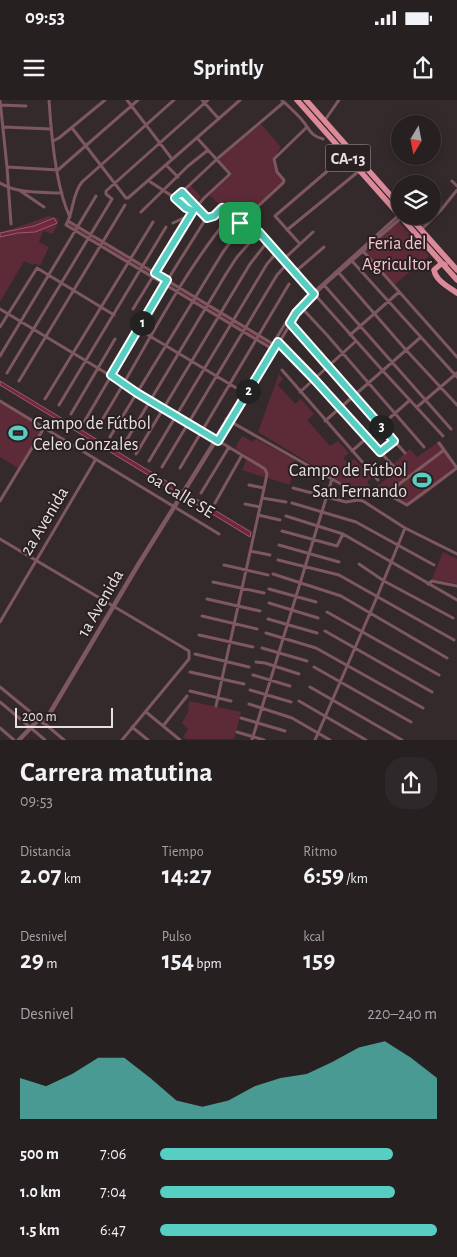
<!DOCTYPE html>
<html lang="es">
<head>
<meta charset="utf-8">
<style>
	body { margin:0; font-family:"Alegreya Sans",sans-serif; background:#2f282a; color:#f1f3f6; height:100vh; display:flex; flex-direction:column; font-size:19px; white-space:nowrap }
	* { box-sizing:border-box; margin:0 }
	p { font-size:16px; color:#a4a3a5 }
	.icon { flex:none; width:28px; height:28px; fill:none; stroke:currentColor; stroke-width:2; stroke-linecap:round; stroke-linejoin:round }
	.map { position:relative; height:640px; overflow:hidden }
	.sheet { display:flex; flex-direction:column; background:#272021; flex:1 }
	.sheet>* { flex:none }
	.needle { width:32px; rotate:190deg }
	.tools { position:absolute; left:391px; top:15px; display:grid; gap:10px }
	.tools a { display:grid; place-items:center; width:50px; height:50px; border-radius:50%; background:#272021; box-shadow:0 2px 12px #0003,0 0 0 1px #433e3f; font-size:25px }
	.scale { position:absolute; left:15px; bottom:12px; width:98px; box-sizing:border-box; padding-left:5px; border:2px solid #e7e0e1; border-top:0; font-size:14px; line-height:18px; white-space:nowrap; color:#e7e0e1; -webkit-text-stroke:4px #2a2022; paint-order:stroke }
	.pin { position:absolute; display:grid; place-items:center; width:42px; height:42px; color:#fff; margin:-21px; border-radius:10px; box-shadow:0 2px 8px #0006 }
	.km { position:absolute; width:25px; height:25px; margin:-12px; border-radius:50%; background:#222; color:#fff; font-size:14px; line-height:25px; text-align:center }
	.round { display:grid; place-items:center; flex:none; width:52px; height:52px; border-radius:20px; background:#2f282a }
	.summary { display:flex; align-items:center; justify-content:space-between; height:85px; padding:0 20px }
	h1 { font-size:28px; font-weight:700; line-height:38px }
	.metrics { display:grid; grid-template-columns:repeat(3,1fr); gap:8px; height:85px; padding:5px 20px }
	.metrics div { display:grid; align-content:center }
	.metrics b { font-size:25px; font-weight:700 }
	.metrics small { font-size:14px; font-weight:400 }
	.metrics p { font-size:14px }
	.chart { height:140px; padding:10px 20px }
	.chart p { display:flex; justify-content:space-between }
	.chart svg { width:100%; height:90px; margin-top:5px; fill:#57cec2; opacity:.7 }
	ul { padding:0 20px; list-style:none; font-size:16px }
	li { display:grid; grid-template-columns:80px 60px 1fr; align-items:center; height:38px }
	li i { height:12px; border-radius:6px; background:#57cec2 }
	.status { display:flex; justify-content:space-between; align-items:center; height:35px; padding:0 25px; background:#272021; direction:ltr }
	.status svg { height:14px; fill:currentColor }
	header { display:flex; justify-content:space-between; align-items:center; height:65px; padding:0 20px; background:#272021; font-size:22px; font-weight:700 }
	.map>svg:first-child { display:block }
	.green { fill:#5d2b37 }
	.water { fill:#73263c; stroke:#965e6e }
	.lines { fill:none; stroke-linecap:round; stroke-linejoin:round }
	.minor { stroke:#7d585f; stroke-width:3 }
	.tertiary { stroke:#7d585f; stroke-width:4.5 }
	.trunk { stroke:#dc899a; stroke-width:5.5 }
	.route-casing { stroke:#fff; stroke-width:10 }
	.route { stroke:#57cec2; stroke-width:6 }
	.labels { text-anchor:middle; stroke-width:4; stroke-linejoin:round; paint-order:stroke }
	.shield { fill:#2a2022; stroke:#aea6a8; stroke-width:1 }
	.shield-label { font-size:16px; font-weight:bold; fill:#e7e0e1 }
	.park-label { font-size:18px; fill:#f6c6ce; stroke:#2a2022 }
	.poi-label { font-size:18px; fill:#e7e0e1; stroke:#2a2022; text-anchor:start }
	.street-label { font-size:18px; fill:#e7e0e1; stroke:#2a2022 }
</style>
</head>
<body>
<div class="status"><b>09:53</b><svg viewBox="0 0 49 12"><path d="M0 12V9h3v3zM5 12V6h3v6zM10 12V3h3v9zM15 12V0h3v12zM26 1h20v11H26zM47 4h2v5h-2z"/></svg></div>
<header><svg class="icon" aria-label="menu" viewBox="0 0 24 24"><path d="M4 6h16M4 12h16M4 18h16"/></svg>Sprintly<svg class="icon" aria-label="share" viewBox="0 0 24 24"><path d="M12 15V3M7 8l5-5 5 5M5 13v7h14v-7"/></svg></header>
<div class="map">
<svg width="457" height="640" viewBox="0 0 457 640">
	<rect width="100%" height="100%" fill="#342a2c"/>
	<!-- green -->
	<path class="green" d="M261 24 281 47C270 60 276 71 286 83L241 123 209 95 233 74 219 60Z
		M190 85 201 97 194 105 183 92Z
		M48 116 57 118 59 120 53 134 43 131 39 142 49 147 40 166 34 163 33 165 24 161 0 202V132C17 128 32 122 48 116Z
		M69 122 272 244 270 247 67 125Z
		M399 122 429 156 394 185 365 151Z
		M279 274 283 279 278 285 295 304 301 299 314 314 307 320 330 346 338 341 349 353 343 358 348 363 354 359 372 377 367 382 370 386 362 395 258 332Z
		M0 302 43 327 18 368 0 357Z
		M242 336 253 342 256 339 295 360 290 385 242 370 248 356 235 348Z
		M440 341 457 366V370L422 397 407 407 376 387 397 371 392 365 410 349 417 357Z
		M443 452 457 459V484L432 479Z
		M189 601 241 612 234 639H186L183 637 188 629 182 623 188 612Z"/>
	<!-- water -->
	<path class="water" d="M54 118 57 123 55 124 35 132 18 133 0 137V133L34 126Z
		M0 281 251 432 250 437 0 285Z"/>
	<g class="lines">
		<!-- minor -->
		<path class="minor" d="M0 0 7 67 11 124
			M49 0C51 32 56 89 70 117
			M127 0 172 59
			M174 0 82 82C72 94 74 111 66 125L274 250
			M202 0 219 19
			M282 0 283 3 217 59 182 92 207 117H214L222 109 243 125 259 132 383 271 443 336
			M284 2C290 8 296 13 302 20 310 29 309 35 323 39
			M0 5 26 6
			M325 20 339 0
			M3 27 51 29
			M72 28 126 98H128L240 0
			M53 41 59 38 105 0
			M166 65 178 77
			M7 67 58 70 138 0
			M149 81 175 98 182 92
			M452 81 457 86
			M0 83C18 94 41 92 62 93
			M19 90 44 107
			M175 98 185 108 193 111
			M141 112 188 66 208 50
			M68 121 273 244
			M173 123 190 115
			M240 123 283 83 284 80 277 72 274 59 306 28
			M422 129 441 110 457 90
			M287 130 359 71
			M300 144 275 116 339 61
			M363 151 457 257
			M284 159 313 132
			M352 161 457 277
			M295 172 324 147
			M339 173 406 250 457 305
			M324 185 451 329
			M301 207 327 235 424 347
			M0 209 265 369 267 374 262 398 216 606
			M133 209 193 111 204 98 230 74 197 38
			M290 223 405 353
			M0 227 37 168 114 215
			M138 229 243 292
			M350 235 399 192
			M278 242 314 279 395 368
			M0 256 96 96
			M282 270 378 380
			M7 273 112 99 106 94V91L208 0
			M19 281 125 105
			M300 292 356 241
			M45 299 153 122
			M0 301 219 434
			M59 305 166 127
			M417 307 457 273
			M71 314 115 239
			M226 319 332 379 252 640
			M325 321 421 237
			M84 322 165 184 207 117
			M97 328C141 258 177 180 230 116
			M110 337 223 152 243 125
			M214 340 293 211 400 114
			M219 341 297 213 324 185 401 118
			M439 343 457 368
			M123 346 226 174 237 157 259 132
			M352 351 410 300
			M380 352 394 341
			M136 354 250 164 268 141
			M149 361 267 164 278 151
			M162 367 277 175 287 164
			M180 368 289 184
			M332 379 348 388
			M249 385 264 388
			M293 388 346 402 358 400 363 401 405 428 457 454
			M376 388 407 405 457 368
			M201 393 229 347
			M386 394 444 350
			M262 398 286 402
			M0 401 44 328
			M215 403 242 355
			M292 403 356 422 434 465
			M245 404 260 407
			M258 415 280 420
			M286 416 343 434 457 500
			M282 431 337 446 343 434
			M0 439 189 551V559L122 640
			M279 445 339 462
			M250 451 270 455
			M278 460 339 475 454 540
			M359 464 384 481 453 518
			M224 465 268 475
			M273 474 341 496 447 558
			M213 482 264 493
			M428 484 432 481 457 486
			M269 489 316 502
			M207 499 260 511
			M269 503 318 518
			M327 512 439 575
			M202 516 257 529
			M268 519 317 533
			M0 522 96 359
			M325 531 432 592
			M266 533 316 548 423 608
			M199 535 253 547
			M262 548 307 561
			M195 554 249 567
			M256 562 265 563 299 574
			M314 567 411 622
			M190 572 244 584
			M253 575 290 586
			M0 587 39 619
			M310 587 402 640
			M250 590 291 602
			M190 591 231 601
			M299 601 366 640
			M0 602 45 640
			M249 604 292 618 330 640
			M146 612 180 640
			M241 618 285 631
			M44 623 64 640
			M163 626 187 596
			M132 627 148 640
			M0 628 14 640
			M237 632 264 640
			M315 640 377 497 405 428"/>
		<!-- tertiary -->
		<path class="tertiary" d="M19 640 39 619 44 623 138 465 214 343"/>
		<!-- trunk -->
		<path class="trunk" d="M297 0 400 116
			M306 0 400 106
			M400 116 457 180
			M409 116 457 170
			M445 165 442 163 434 170C436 181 449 187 457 193"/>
	</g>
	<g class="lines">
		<!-- route casing -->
		<g class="route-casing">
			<path id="route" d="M182 92 207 118 214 116 222 108 243 125 259 132 312 192 314 194 296 213 290 223 394 341 380 352 314 279 278 242 218 341 137 293 111 275 167 180 155 173 193 111 186 108 175 98Z"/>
		</g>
		<!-- route -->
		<use href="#route" class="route"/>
	</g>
	<!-- icons -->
	<defs>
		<g id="stadium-bare" transform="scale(1.5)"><path d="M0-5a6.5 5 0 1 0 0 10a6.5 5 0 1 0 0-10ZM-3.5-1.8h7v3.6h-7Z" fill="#57cec2" stroke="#2a2022" stroke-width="2.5" paint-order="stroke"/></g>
	</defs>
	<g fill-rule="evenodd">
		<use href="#stadium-bare" x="18" y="333"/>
		<use href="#stadium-bare" x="422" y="380"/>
	</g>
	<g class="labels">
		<!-- shield labels -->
		<rect class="shield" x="325.5" y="44.5" width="45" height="27" rx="4"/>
		<g class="shield-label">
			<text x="348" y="64">CA-13</text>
		</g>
		<!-- park labels -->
		<g class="park-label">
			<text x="397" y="149">Feria del<tspan x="397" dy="21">Agricultor</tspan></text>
		</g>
		<!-- poi labels -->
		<g class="poi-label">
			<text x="33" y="329">Campo de Fútbol<tspan x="33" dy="21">Celeo Gonzales</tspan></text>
			<text x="407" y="376" text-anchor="end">Campo de Fútbol<tspan x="407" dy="21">San Fernando</tspan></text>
		</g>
		<!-- street labels -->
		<g class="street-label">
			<text transform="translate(181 394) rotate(31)" y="6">6a Calle SE</text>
			<text transform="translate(44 421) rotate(-59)" y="6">2a Avenida</text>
			<text transform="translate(100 503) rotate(-60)" y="6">1a Avenida</text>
		</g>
	</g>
</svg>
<div class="tools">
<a><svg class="needle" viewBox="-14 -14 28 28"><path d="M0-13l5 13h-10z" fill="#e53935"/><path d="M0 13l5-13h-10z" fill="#a4a3a5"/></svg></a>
<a><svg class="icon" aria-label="layers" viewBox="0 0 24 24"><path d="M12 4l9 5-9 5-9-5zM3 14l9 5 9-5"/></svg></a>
</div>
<div class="scale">200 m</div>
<div class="pin" style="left:240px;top:123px;background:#1e9e55"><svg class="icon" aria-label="arrive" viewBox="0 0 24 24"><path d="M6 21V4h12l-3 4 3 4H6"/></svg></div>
<b class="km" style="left:142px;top:223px">1</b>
<b class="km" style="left:248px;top:291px">2</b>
<b class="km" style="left:381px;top:327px">3</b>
</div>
<section class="sheet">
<div class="summary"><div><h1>Carrera matutina</h1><p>09:53</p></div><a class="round"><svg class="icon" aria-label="share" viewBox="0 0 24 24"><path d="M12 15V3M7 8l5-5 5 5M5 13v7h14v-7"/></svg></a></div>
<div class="metrics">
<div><p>Distancia</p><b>2.07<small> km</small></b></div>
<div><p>Tiempo</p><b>14:27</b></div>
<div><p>Ritmo</p><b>6:59<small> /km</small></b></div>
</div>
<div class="metrics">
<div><p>Desnivel</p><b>29<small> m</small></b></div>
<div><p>Pulso</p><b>154<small> bpm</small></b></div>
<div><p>kcal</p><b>159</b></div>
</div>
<div class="chart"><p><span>Desnivel</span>220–240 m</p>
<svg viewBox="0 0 160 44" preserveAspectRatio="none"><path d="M0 44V24L10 28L20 22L30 14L40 14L50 24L60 35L70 38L80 35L90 28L100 24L110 22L120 16L130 9L140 6L150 14L160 24V44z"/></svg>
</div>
<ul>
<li><b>500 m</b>7:06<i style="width:84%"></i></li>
<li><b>1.0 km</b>7:04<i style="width:85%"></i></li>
<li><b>1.5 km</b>6:47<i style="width:100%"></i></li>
</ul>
</section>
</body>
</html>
